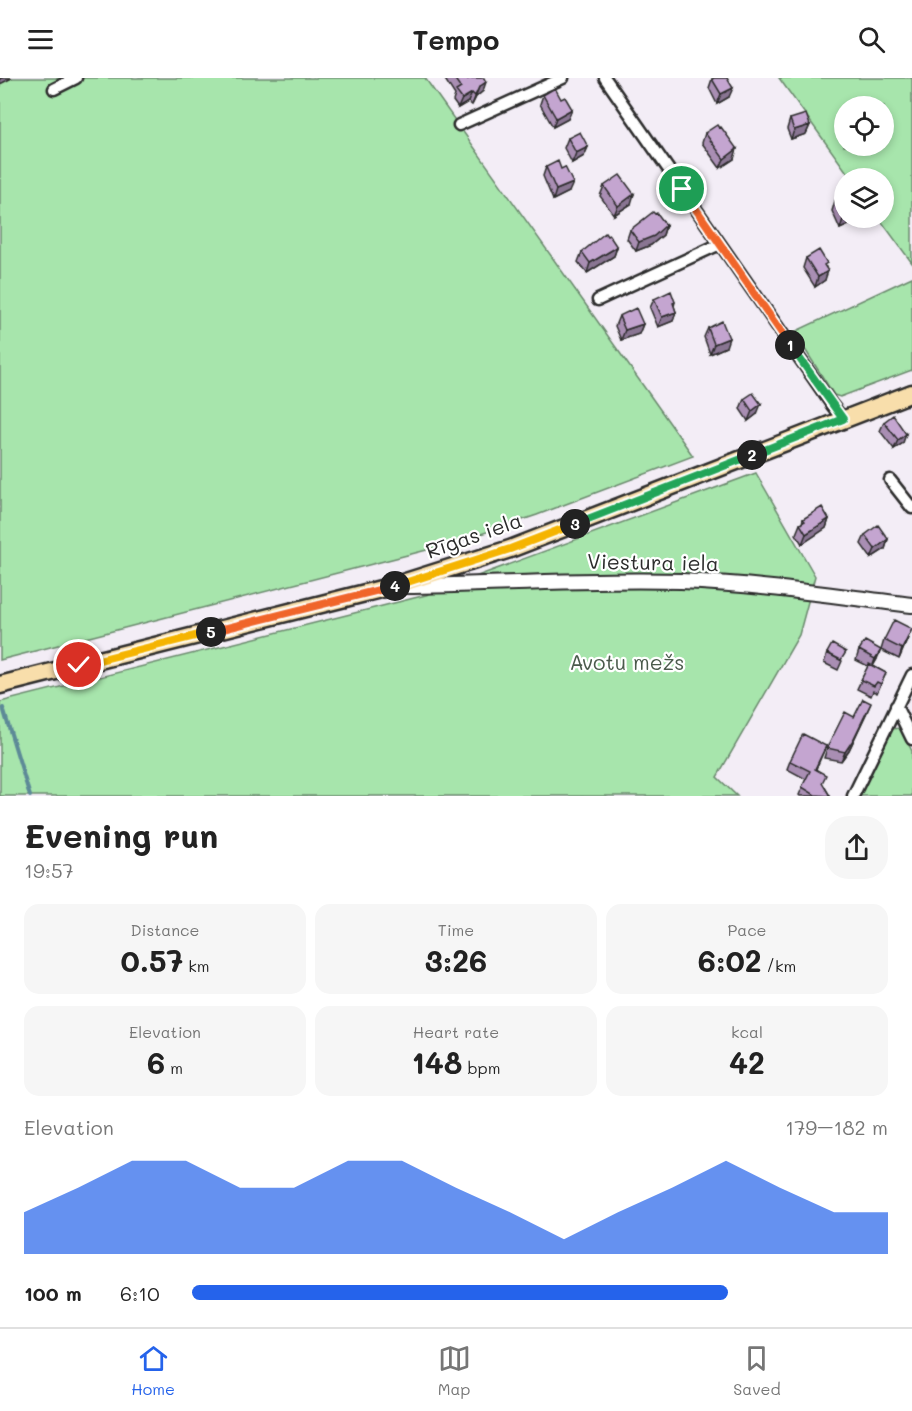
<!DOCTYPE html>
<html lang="en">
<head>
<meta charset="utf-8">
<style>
	body { margin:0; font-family:Mali,sans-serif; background:#f6f6f6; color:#222; height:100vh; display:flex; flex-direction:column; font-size:22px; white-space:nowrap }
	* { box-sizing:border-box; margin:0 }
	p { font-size:20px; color:#767676 }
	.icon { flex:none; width:33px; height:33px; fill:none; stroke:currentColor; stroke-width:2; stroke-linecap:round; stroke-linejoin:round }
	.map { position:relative; height:718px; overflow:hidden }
	.panel { display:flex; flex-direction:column; background:#fff; flex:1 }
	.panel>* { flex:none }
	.buttons { position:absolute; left:834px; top:18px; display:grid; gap:12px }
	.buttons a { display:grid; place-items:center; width:60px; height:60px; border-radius:50%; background:#fff; box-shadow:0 3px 9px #0003; font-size:30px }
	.pin { position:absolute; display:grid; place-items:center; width:51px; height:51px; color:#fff; margin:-26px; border:3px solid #fff; border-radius:50%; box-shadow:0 2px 6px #0007 }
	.km { position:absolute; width:30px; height:30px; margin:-15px; border-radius:50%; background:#222; color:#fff; font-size:16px; line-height:30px; text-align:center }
	.round { display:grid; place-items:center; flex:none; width:63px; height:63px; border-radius:24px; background:#f6f6f6 }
	.headline { display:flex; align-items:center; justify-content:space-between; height:102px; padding:0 24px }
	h1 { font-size:33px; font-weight:700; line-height:45px }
	.metrics { display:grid; grid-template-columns:repeat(3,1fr); gap:9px; height:102px; padding:6px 24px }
	.metrics div { display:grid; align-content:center; border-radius:15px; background:#f6f6f6; text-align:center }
	.metrics b { font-size:30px; font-weight:700 }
	.metrics small { font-size:16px; font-weight:400 }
	.metrics p { font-size:16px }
	.chart { height:168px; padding:12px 24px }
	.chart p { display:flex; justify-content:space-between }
	.chart svg { width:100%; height:108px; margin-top:6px; fill:#2563eb; opacity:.7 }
	ul { padding:0 24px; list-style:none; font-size:20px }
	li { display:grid; grid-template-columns:96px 72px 1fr; align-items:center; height:45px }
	li i { height:15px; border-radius:8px; background:#2563eb }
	header { display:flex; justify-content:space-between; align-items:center; height:78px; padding:0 24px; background:#fff; font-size:27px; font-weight:700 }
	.tab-bar { display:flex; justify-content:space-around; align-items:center; height:84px; border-top:2px solid #e0e0e0; background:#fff; font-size:16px; color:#767676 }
	.tab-bar a { display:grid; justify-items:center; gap:3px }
	.tab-bar .on { color:#2563eb }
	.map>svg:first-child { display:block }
	.green { fill:#a7e5ac; stroke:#69886c; stroke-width:1.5; fill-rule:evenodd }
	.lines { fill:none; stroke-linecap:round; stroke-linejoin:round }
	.stream { stroke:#5d8a97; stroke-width:4 }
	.minor-casing { stroke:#2b2b2b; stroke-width:15 }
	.tertiary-casing { stroke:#2b2b2b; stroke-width:18 }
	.primary-casing { stroke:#2b2b2b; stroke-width:21 }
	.minor { stroke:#fff; stroke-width:10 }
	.tertiary { stroke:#fff; stroke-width:14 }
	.primary { stroke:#f8deab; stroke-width:16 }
	.wall { fill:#a98eb3; stroke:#2b2b2b; stroke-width:1.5 }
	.shaded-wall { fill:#897492; stroke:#2b2b2b; stroke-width:1.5 }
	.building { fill:#c4a5d0; stroke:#2b2b2b; stroke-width:1.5 }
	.split-1-casing { stroke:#fff; stroke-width:12 }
	.split-2-casing { stroke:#fff; stroke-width:12 }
	.split-3-casing { stroke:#fff; stroke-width:12 }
	.split-4-casing { stroke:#fff; stroke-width:12 }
	.split-5-casing { stroke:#fff; stroke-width:12 }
	.split-6-casing { stroke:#fff; stroke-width:12 }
	.split-1 { stroke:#f0652b; stroke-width:8 }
	.split-2 { stroke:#22a559; stroke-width:8 }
	.split-3 { stroke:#22a559; stroke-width:8 }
	.split-4 { stroke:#f5b400; stroke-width:8 }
	.split-5 { stroke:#f0652b; stroke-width:8 }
	.split-6 { stroke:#f5b400; stroke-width:8 }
	.labels { text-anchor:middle; stroke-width:4.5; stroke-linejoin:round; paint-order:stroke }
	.street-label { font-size:21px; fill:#2b2b2b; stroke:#fff }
	.park-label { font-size:21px; fill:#4a5a4b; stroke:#fff }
</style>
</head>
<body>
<header><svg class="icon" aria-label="menu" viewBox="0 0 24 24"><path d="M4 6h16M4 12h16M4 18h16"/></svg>Tempo<svg class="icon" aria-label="search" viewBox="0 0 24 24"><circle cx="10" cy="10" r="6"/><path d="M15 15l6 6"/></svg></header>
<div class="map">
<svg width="912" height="718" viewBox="0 0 912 718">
	<rect width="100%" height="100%" fill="#f3edf6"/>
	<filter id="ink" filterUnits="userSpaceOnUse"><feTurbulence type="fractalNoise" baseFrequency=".0167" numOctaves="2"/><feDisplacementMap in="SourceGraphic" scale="12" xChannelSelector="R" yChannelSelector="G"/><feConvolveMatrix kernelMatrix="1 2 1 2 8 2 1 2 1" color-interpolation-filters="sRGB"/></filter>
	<g filter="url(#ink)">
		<!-- green -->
		<path class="green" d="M0 0H425L693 378 537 437 454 465 0 582Z
			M779 0H912V185L879 140H884V100H851ZM844 28H884V68H844Z
			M912 199V292L840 319 834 317 794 254Z
			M756 395 815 498 799 557 717 699 737 718H0V624L426 517Z
			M900 650 912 673V718H860L892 651Z"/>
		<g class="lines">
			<!-- stream -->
			<path class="stream" d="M3 630 30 718"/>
			<!-- minor casing -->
			<g class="minor-casing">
				<path id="minor" d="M605 0 832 327 843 341
					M54 11 76 0
					M459 47 563 0
					M598 222 720 166
					M890 402 912 430
					M896 628 912 661
					M853 718 912 597"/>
			</g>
			<!-- tertiary casing -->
			<g class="tertiary-casing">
				<path id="tertiary" d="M404 508C496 507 589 500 681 503 758 506 836 518 912 527"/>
			</g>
			<!-- primary casing -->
			<g class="primary-casing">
				<path id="primary" d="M0 607 393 508 510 471 912 315"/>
			</g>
			<!-- minor -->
			<use href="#minor" class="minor"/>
			<!-- tertiary -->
			<use href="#tertiary" class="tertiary"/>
			<!-- primary -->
			<use href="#primary" class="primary"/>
		</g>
		<!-- wall -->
		<path class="wall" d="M444 0H468V1L483 13 476 19 472 27 468 24 458 30 453 23 455 17Z
			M712 1 729 19 717 26 709 10Z
			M543 17 572 31 568 41 553 49 540 26Z
			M790 41 810 47 806 56 791 61 787 51Z
			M705 55 734 81 720 90 702 65Z
			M568 60 588 69 584 78 572 85 564 70Z
			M546 89 569 114 553 122 543 98Z
			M604 108 631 126 614 137 600 118Z
			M835 123 851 146 840 151 832 133Z
			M666 147 663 157 651 167 636 173 627 161 630 152Z
			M617 169 614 178 587 195 578 184 582 174Z
			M806 180 826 189 825 202 815 209 803 190Z
			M654 221 675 224 674 228 676 234 673 243 658 249 650 230Z
			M619 238 643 246 639 256 621 262 615 248Z
			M708 250 726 269 710 276 704 259Z
			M744 321 757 336 748 343 740 331Z
			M884 344 903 365 894 371 880 353Z
			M803 441H829L826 450 802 466 796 456 800 446 802 445Z
			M865 457 888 461 885 471 871 480 861 466Z
			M908 560 899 581 881 572 884 562Z
			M859 572 877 581 873 588 886 595 877 615 873 613 871 618 857 611 868 588 856 582Z
			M827 575 842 583 838 592 824 585Z
			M867 634 849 672 841 683 824 680 827 670 854 639Z
			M826 668 816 691 823 706 830 718H800L799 717 806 701 787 691 790 683Z"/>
		<!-- shaded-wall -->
		<path class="shaded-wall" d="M0 0H12L0 6Z
			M486 4 483 13 476 19 472 27 479 9Z
			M733 10 729 19 717 26 721 16Z
			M472 15 468 24 458 30 462 21Z
			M572 31 568 41 553 49 556 40Z
			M810 47 806 56 791 61 794 52Z
			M588 69 584 78 572 85 576 75Z
			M737 71 734 81 720 90 724 81Z
			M573 105 569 114 553 122 556 112Z
			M634 116 631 126 614 137 618 128Z
			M847 140H854L851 146 840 151 843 141Z
			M666 147 663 157 651 167 636 173 639 164Z
			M617 169 614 178 587 195 590 185Z
			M828 193 825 202 815 209 818 199Z
			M676 234 673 243 658 249 662 239Z
			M643 246 639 256 621 262 625 252Z
			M729 260 726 269 710 276 714 266Z
			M761 326 757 336 748 343 752 333Z
			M906 356 903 365 894 371 898 362Z
			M829 441 826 450 802 466 806 456Z
			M888 461 885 471 871 480 875 471Z
			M912 551 908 560 899 581 902 571Z
			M881 572 877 581 872 590 875 581Z
			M871 625 867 634 849 672 841 683 845 674Z"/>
		<!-- building -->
		<path class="building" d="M454 0H468V1L470 0H484L486 4 479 9 475 18 472 15 462 21 456 13 461 10Z
			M714 0H727L733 10 721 16 712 1Z
			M555 10 561 21 565 19 572 31 556 40 543 17Z
			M806 36 810 47 794 52 790 41Z
			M717 47 719 50 721 49 737 71 724 81 705 55Z
			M580 54 588 69 576 75 568 60Z
			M558 83 561 91 565 89 573 105 556 112 546 89Z
			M620 97 634 116 618 128 604 108Z
			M844 119V140H847L843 141 835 123Z
			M653 134 655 136 657 135 666 147 654 158 639 164 630 152Z
			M605 155 607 158 609 157 617 169 590 185 582 174Z
			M819 172 827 185 824 187 828 193 818 199 806 180Z
			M671 213 675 224 673 225 676 234 662 239 654 221Z
			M636 230 643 246 625 252 619 238Z
			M722 243 729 260 714 266 708 250Z
			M753 315 761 326 752 333 744 321Z
			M893 337 906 356 898 362 884 344Z
			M822 429 829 441 806 456 800 446 805 443 803 441Z
			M878 447 888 461 875 471 865 457Z
			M894 542 912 551 902 571 884 562Z
			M865 563 881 572 875 581 859 572Z
			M832 566 846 574 841 582 827 575Z
			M869 586 886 595 881 606 877 604 874 608 861 602Z
			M863 621 871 625 853 662 845 674 827 670 845 634 854 639Z
			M803 656 826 668 815 691 826 697 822 705 830 718 815 717 802 709 810 693 790 683Z"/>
	</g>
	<g class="lines" filter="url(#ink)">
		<!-- split-1 casing -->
		<g class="split-1-casing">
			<path id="split-1" d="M682 111 790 267"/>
		</g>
		<!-- split-2 casing -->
		<g class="split-2-casing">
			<path id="split-2" d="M752 377 843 341 790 267"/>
		</g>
		<!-- split-3 casing -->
		<g class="split-3-casing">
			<path id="split-3" d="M575 446 752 377"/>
		</g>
		<!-- split-4 casing -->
		<g class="split-4-casing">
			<path id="split-4" d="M395 508 510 471 575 446"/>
		</g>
		<!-- split-5 casing -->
		<g class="split-5-casing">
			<path id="split-5" d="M211 554 395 508"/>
		</g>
		<!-- split-6 casing -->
		<g class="split-6-casing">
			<path id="split-6" d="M79 587 211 554"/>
		</g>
		<!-- split-1 -->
		<use href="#split-1" class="split-1"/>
		<!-- split-2 -->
		<use href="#split-2" class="split-2"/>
		<!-- split-3 -->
		<use href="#split-3" class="split-3"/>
		<!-- split-4 -->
		<use href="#split-4" class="split-4"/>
		<!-- split-5 -->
		<use href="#split-5" class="split-5"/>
		<!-- split-6 -->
		<use href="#split-6" class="split-6"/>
	</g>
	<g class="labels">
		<!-- street labels -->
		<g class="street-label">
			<text transform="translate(474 458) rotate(-19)" y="7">Rīgas iela</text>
			<text transform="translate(653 485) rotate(1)" y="7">Viestura iela</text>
		</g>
		<!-- park labels -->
		<g class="park-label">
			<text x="627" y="592">Avotu mežs</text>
		</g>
	</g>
</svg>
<div class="buttons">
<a><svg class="icon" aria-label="locate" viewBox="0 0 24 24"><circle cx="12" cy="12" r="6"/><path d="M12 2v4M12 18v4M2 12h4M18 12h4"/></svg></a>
<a><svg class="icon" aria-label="layers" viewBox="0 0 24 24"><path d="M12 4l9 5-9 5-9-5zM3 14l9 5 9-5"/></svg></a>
</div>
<div class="pin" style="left:682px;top:111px;background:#1e9e55"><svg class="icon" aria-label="arrive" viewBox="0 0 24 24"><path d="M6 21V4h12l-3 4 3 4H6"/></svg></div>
<div class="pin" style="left:79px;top:587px;background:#d93025"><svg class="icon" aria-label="check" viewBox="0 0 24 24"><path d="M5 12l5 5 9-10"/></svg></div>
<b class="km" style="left:790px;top:267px">1</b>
<b class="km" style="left:752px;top:377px">2</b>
<b class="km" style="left:575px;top:446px">3</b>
<b class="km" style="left:395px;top:508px">4</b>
<b class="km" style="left:211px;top:554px">5</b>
</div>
<section class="panel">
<div class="headline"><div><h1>Evening run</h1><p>19:57</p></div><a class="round"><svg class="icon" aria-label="share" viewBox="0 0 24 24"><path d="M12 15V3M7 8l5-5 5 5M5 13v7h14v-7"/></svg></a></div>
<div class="metrics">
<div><p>Distance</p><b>0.57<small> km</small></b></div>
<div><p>Time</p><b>3:26</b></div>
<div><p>Pace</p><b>6:02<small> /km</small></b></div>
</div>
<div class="metrics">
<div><p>Elevation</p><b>6<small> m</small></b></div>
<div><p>Heart rate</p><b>148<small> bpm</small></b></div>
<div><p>kcal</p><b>42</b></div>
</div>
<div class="chart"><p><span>Elevation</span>179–182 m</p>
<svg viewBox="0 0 160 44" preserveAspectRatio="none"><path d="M0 44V27L10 17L20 6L30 6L40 17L50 17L60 6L70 6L80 17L90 27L100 38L110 27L120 17L130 6L140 17L150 27L160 27V44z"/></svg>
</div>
<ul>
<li><b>100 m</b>6:10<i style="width:77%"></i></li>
</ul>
</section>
<nav class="tab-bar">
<a class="on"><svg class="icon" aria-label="home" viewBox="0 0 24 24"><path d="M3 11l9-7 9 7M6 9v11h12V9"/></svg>Home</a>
<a><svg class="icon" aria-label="map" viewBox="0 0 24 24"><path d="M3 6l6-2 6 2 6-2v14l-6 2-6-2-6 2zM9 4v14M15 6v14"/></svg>Map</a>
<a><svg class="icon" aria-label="saved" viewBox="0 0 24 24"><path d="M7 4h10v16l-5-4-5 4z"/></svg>Saved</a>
</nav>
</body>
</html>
